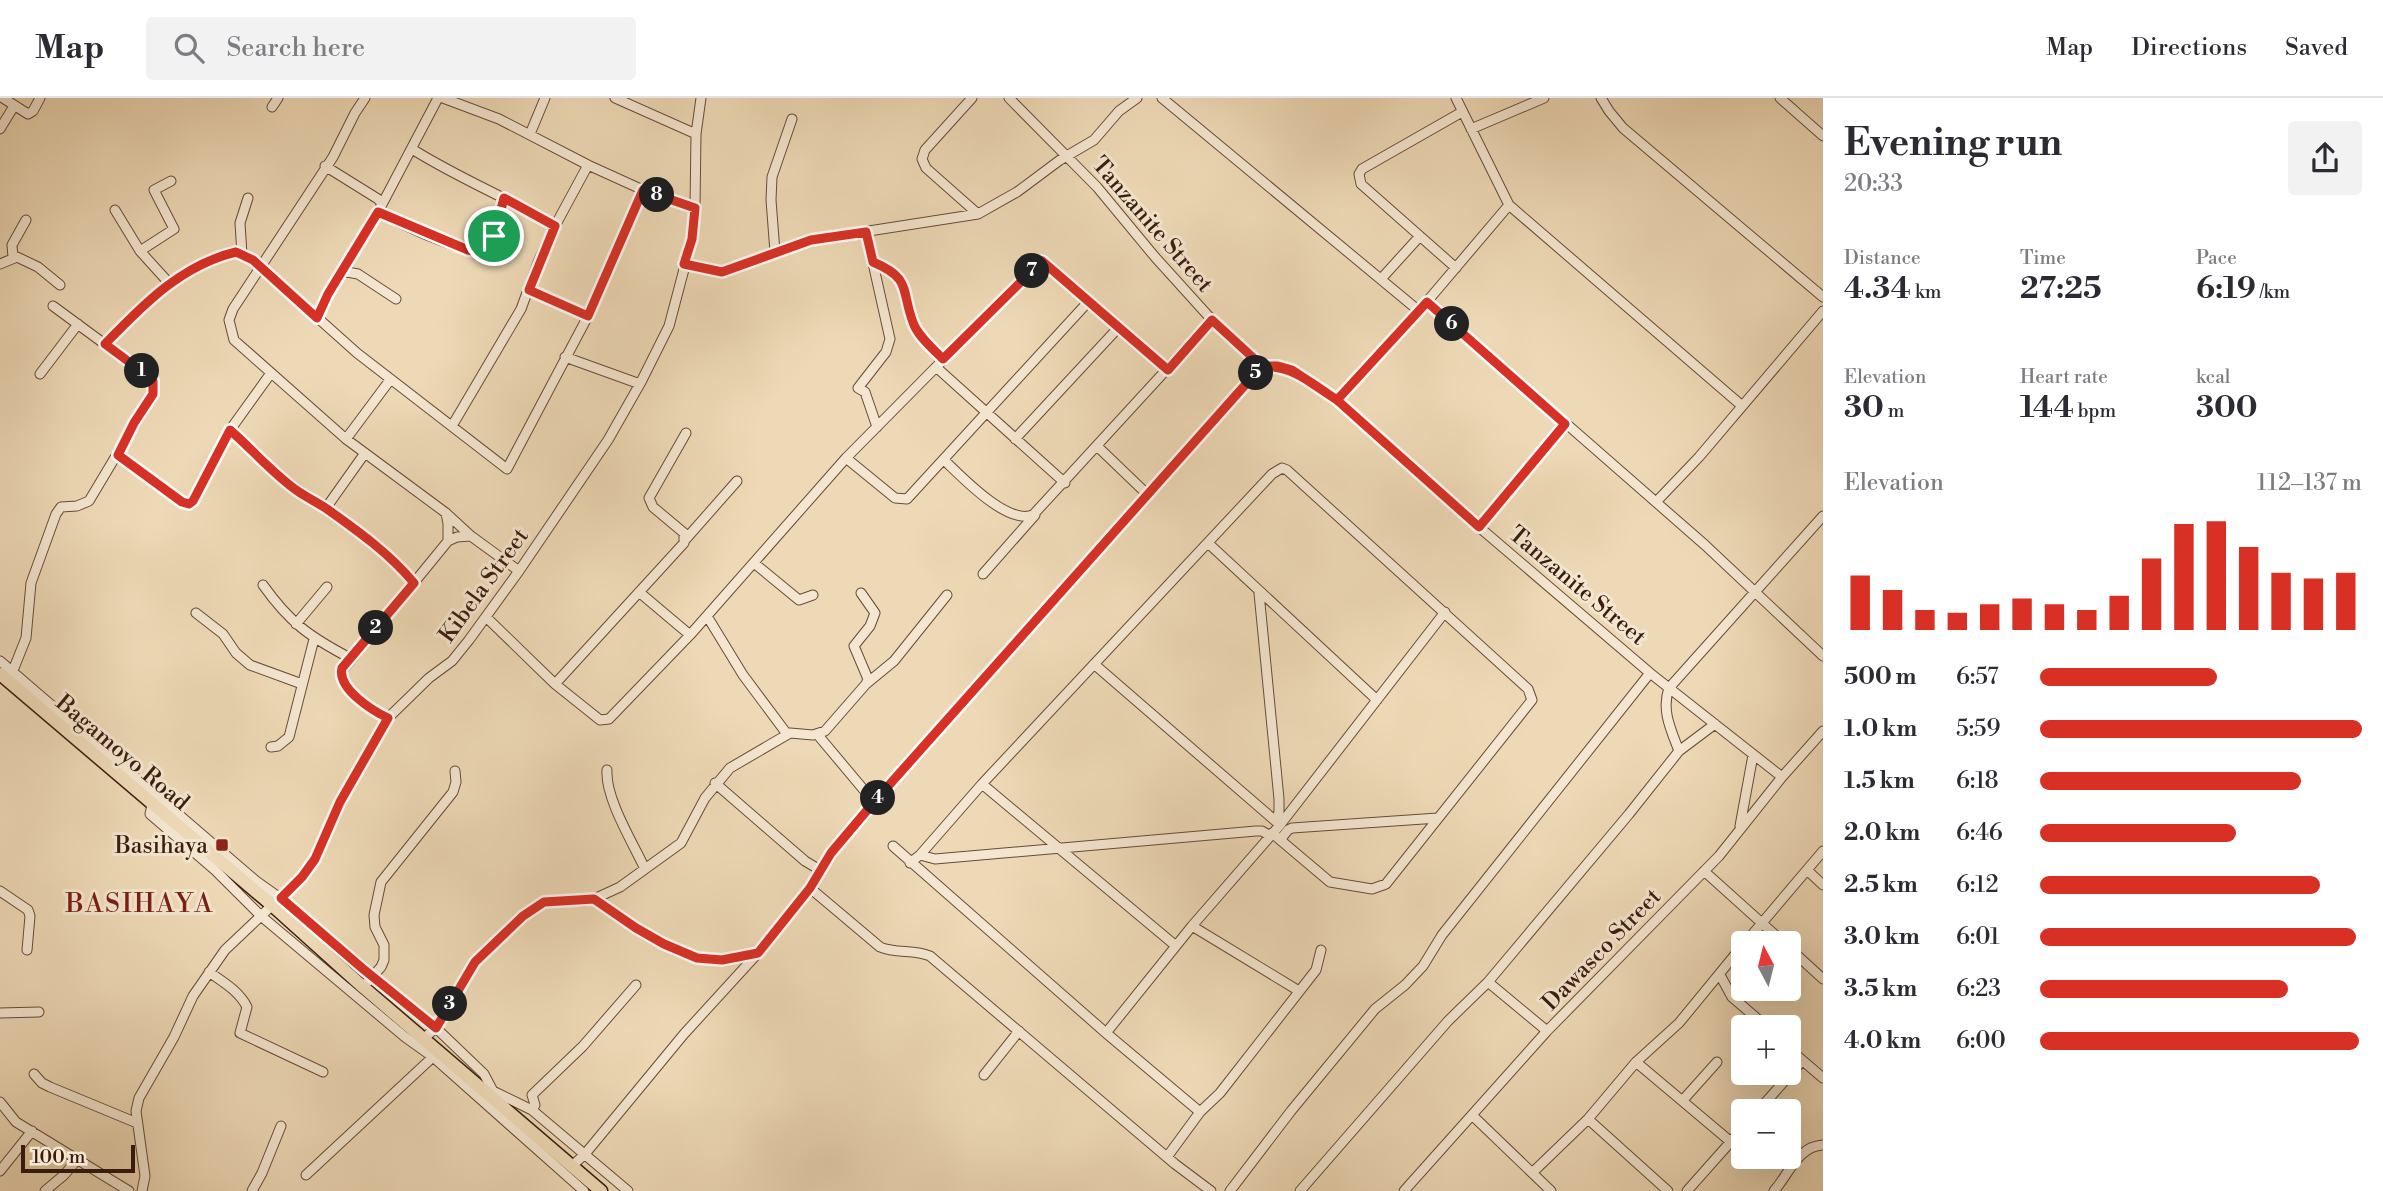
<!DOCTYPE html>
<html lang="en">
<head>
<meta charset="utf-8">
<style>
	body { margin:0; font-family:"Libre Bodoni",serif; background:#f2f2f3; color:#2b2b33; height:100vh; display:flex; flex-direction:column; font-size:26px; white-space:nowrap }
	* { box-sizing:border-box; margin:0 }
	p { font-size:23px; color:#7c7c81 }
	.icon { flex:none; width:38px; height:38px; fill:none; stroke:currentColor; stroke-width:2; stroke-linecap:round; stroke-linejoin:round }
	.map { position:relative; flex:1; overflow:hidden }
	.drawer { display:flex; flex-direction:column; background:#fff; width:560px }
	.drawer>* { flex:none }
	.needle { width:46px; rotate:353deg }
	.controls { position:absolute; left:1731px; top:833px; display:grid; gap:14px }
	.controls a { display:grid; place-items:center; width:70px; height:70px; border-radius:7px; background:#fff; box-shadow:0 7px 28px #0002; font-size:35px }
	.scale { position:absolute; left:21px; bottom:18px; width:114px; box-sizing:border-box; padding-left:7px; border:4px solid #391d0e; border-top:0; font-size:19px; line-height:24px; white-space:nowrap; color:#391d0e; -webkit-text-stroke:5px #f4e6d0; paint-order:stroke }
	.pin { position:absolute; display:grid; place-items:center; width:60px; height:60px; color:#fff; margin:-30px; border:4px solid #fff; border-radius:50%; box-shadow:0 2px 7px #0007 }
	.km { position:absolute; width:35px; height:35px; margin:-18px; border-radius:50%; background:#222; color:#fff; font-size:19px; line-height:35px; text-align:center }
	.round { display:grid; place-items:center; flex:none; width:74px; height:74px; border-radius:7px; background:#f2f2f3 }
	.overview { display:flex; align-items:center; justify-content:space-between; height:119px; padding:0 21px }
	h1 { font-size:38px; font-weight:800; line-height:52px }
	.stats { display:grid; grid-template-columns:repeat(3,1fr); gap:10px; height:119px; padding:7px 21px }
	.stats div { display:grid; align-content:center }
	.stats b { font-size:30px; font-weight:800 }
	.stats small { font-size:19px; font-weight:400 }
	.stats p { font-size:19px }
	.chart { height:196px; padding:14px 21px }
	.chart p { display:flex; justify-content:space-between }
	.chart svg { width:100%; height:126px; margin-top:7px; stroke:#d93025; stroke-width:6 }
	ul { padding:0 21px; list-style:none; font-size:23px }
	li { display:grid; grid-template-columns:112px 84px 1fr; align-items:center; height:52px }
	li i { height:18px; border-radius:9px; background:#d93025 }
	header { display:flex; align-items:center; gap:42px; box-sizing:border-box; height:98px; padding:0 35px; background:#fff; border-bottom:2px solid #e1e1e2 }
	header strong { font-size:33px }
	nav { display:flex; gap:38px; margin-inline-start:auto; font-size:24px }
	.search { width:490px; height:63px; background:#f2f2f3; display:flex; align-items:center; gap:18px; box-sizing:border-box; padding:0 24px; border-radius:7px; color:#7c7c81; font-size:26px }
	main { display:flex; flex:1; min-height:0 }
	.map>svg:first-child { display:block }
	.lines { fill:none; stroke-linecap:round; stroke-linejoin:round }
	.minor-casing { stroke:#664c38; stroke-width:11 }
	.highway-casing { stroke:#391d0e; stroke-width:15 }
	.minor { stroke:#f4e6d0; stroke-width:9 }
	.highway { stroke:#eed9b6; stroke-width:12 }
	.route-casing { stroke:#fff; stroke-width:14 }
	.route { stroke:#d93025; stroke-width:9 }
	.poi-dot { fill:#8f2418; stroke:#f4e6d0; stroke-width:2.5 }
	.labels { text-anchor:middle; stroke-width:6; stroke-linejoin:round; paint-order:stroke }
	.street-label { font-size:23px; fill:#391d0e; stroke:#f4e6d0 }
	.poi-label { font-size:23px; fill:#391d0e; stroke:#f4e6d0; text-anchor:end }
	.quarter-label { font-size:26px; letter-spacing:2px; fill:#7a1f14; stroke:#f4e6d0 }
</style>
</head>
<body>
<header>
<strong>Map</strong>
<div class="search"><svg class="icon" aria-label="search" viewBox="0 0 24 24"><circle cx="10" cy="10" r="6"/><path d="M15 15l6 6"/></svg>Search here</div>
<nav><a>Map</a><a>Directions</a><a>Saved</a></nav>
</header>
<main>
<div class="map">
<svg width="1823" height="1093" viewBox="0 0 1823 1093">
	<rect width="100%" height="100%" fill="#eed9b6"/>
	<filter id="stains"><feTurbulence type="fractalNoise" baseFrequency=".00286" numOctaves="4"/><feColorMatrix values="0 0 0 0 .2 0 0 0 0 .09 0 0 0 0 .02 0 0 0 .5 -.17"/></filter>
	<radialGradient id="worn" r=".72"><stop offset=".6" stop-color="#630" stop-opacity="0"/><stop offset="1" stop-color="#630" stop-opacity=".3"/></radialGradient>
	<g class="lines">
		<!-- minor casing -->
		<g class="minor-casing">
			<path id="minor" d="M3 0 28 16 33 13 40 0
				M365 0 355 15 333 59 233 211 229 222 234 242 346 341 446 415 471 438 519 473
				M443 0 499 21 588 67 643 92 695 110
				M615 0 696 36
				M972 0 925 52 922 61 926 70 978 116
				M1009 0 1097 89 1155 159 1212 222 1262 268H1278L1292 272 1337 302 1479 429 1650 575 1782 679
				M1162 0 1419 213
				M1456 0 1509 107 1741 307
				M1601 0 1609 13 1623 30 1823 199
				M1780 0 1823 38
				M272 9 278 0
				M0 31 14 8
				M1471 31 1544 0
				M530 36 545 0
				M412 51C458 80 508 100 555 128
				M325 68 378 101 382 106
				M115 112 140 153 169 185
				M378 114C402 126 464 157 487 153L494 138 504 100
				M866 134 890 241 886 254 858 290 865 294 877 329
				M140 153 174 131 154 92 171 83
				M775 154 771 102 772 79 792 21
				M242 156 240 125 248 100
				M13 159 12 147 26 122
				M873 164C913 182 900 192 914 226 920 240 933 251 943 261
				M0 166 17 159 38 169 60 187
				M684 166 722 174 811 142 978 116 1017 94 1060 62 1094 42 1119 13 1137 0
				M1456 170 1361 86 1359 76 1362 71 1462 14
				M342 173 358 176 396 201
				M1381 181 1420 138
				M529 192 588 218
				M1427 204 1705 447 1823 558
				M317 220 328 196 378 114 438 0
				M105 246C139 211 171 176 217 160 224 158 231 154 238 155 243 156 248 159 253 162L357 255 507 371 588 218 643 92
				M565 259 640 286
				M936 269 1065 385
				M40 276 78 226
				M1337 302 1419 213 1509 107
				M452 328 521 211 539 162 555 128 588 67
				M230 332 254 353 275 375 372 445 398 466 414 485
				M346 341 390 282
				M1015 341 1118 230
				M1098 349 1148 397
				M118 357 182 404 191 405 230 332 271 275
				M846 360 895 400 907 401 1088 204
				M944 362C962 379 1007 427 1033 417L1212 222
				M1656 404 1699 359 1823 213
				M326 410 365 355
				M1479 429 1565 326
				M685 442 737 383
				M448 443 457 439 471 438
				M1208 445 1377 602
				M754 465 799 502 813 497
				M983 476 1035 417
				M263 487C290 525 310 539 350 560
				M639 494 690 537
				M1259 495 1279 701V714L1276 722
				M196 515 223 536 236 555 250 567 302 586
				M707 518 743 577 787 636
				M486 519 555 586 600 622 609 621 690 537 846 360 1042 162 1168 272
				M296 526 327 489
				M0 563 256 783 280 800 436 930 484 976 493 993 532 1012 628 1093
				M1094 566 1280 727
				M12 575 26 540 31 485 56 416 61 409 77 408 89 403 153 296C154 288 153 284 148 278L53 208
				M555 586 684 445V435L653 409 649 400 686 335
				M866 586 894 563 947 497
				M388 620C372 613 341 593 341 574L448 443V426L446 415
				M817 636 874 704
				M271 649 278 648 289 639 314 541
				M1679 653C1671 632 1661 612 1669 590L1823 418
				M607 672C605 700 633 745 645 771
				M715 685 805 763 820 772
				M982 686 1176 848
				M152 707 150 716 215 772 261 818 405 939 433 959 584 1093
				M1740 728 1753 657
				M1280 742 1288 732 1292 730 1438 720
				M893 748 1106 935 1200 1014
				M920 757 935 761 1256 733H1262L1270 738
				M910 765 920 757 982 686 1272 376 1282 370 1287 372 1528 591 1532 602 1386 786 1372 791 1330 784 1272 735
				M1807 772 1823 787
				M1704 773 1784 845
				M810 790 880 849C896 856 914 851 930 858L1175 1066 1211 1093
				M0 793 28 812 30 818 27 852
				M594 801C619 821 666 853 698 860 718 864 738 860 757 855
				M1192 828 1299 893
				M1745 845 1823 753
				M1788 849 1823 881
				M209 874C223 884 239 893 247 909L240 935 323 974
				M1720 877 1732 899 1767 929
				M1488 884 1547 933
				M363 889 381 869 384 862V847L375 829 374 817 381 784 453 694 456 684 455 673
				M0 915 39 914
				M1106 935 1192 828 1280 727 1445 514
				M424 940 436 930 475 864 523 818 544 804 563 802 583 803 594 801 620 789 681 745 705 700 730 670 790 635 813 637 825 633 866 586 868 581 854 548 870 528 875 515 861 495
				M1788 950 1823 980
				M1636 964 1731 1044
				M34 976 42 985 50 989 137 1025
				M984 977 1019 933
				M1683 1002 1717 964
				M0 1004 16 1024 129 1093
				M532 1012 535 1007 532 997 583 948 636 887
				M1758 1013 1802 963
				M1473 1018 1551 1093
				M1588 1021 1668 1093
				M1167 1059 1200 1014 1220 995 1316 872 1321 852
				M573 1067 585 1056 684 936 758 855 810 790 831 755 874 704 1262 268
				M0 1073 32 1033
				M1532 1075 1588 1021 1636 964 1679 925 1743 847
				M306 1077 435 957
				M45 1093 64 1077 77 1062
				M142 1093 145 1078 136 1013 139 1000 174 939 193 898 225 852 302 779 315 761 352 681 388 620 429 580 452 563 469 542 519 473 608 342 641 284 669 228 692 141 695 110 696 36 701 0
				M252 1093 262 1075 281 1028
				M1230 1093 1291 1013 1375 911 1405 887 1423 868 1442 837 1650 575
				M1300 1093 1448 923 1488 884 1629 716 1679 653 1715 626
				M1404 1093 1547 933 1719 758 1782 679 1823 633
				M1687 1093 1743 1030
				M1774 1093C1789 1076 1798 1048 1823 1047"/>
		</g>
		<!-- highway casing -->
		<g class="highway-casing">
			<path id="highway" d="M0 576 273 808 363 889 601 1093"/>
		</g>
		<!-- minor -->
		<use href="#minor" class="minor"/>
		<!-- highway -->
		<use href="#highway" class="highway"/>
	</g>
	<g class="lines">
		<!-- route casing -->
		<g class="route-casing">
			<path id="route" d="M494 138 487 153 479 154 468 152 378 114 328 196 317 220 253 162 236 154C181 167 143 207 105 246L148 278 153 283V296L134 325 118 357 182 404 189 406 193 403 230 332C254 353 274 377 299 394 308 400 318 405 327 411 358 433 390 456 414 485L342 570C337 590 371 612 388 620L340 704 315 761 302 779 281 800 362 870 436 930 475 864 523 818 544 804 594 801 636 830 664 846 697 860 722 862 758 855 810 790 831 755 874 704 1262 268H1278L1292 272 1337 302 1479 429 1565 326 1427 204 1337 302C1311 285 1294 268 1262 268L1212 222 1168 272 1042 163 943 261C933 251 920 240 914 227 900 192 913 181 873 164L866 134 811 142 722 174 684 166 692 141 695 110 643 92 588 218 529 192 555 128 504 100 494 138"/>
		</g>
		<!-- route -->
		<use href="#route" class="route"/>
	</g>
	<!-- markers -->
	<rect class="poi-dot" x="215" y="740" width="14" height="14" rx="3.5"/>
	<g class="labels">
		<!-- street labels -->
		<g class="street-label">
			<text transform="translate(1153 126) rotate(49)" y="8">Tanzanite Street</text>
			<text transform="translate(483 487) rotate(-54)" y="8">Kibela Street</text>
			<text transform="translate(1578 487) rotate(40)" y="8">Tanzanite Street</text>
			<text transform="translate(123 654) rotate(40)" y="8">Bagamoyo Road</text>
			<text transform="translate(1601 851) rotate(-46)" y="8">Dawasco Street</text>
		</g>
		<!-- poi labels -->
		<g class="poi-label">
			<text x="208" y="755">Basihaya</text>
		</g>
		<!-- quarter labels -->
		<g class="quarter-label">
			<text x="140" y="814">BASIHAYA</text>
		</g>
	</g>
	<rect width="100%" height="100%" filter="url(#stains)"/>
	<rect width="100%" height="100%" fill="url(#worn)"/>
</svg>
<div class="controls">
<a><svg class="needle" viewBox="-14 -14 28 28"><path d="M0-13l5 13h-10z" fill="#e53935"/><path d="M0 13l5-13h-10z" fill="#7c7c81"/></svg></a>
<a>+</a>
<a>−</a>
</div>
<div class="scale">100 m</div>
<div class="pin" style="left:494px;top:138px;background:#1e9e55"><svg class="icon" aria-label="arrive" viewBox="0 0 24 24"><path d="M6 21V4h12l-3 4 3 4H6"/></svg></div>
<b class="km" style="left:142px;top:273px">1</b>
<b class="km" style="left:376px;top:530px">2</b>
<b class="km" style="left:450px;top:906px">3</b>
<b class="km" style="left:878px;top:700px">4</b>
<b class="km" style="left:1256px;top:275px">5</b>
<b class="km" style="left:1452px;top:226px">6</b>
<b class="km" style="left:1032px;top:173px">7</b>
<b class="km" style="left:657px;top:97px">8</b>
</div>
<section class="drawer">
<div class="overview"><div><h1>Evening run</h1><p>20:33</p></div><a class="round"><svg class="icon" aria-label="share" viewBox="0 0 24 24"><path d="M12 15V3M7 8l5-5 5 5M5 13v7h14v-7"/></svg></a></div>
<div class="stats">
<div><p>Distance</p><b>4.34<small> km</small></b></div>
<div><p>Time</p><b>27:25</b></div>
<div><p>Pace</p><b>6:19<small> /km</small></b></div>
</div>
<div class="stats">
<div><p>Elevation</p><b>30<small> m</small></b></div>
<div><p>Heart rate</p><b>144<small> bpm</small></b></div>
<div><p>kcal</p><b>300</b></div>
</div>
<div class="chart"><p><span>Elevation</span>112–137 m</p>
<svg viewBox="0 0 160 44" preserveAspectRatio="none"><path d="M5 44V25M15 44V30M25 44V37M35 44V38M45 44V35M55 44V33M65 44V35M75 44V37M85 44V32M95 44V19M105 44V7M115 44V6M125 44V15M135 44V24M145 44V26M155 44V24"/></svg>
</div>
<ul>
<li><b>500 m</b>6:57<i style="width:55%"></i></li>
<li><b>1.0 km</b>5:59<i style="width:100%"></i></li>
<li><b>1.5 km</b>6:18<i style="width:81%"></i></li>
<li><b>2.0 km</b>6:46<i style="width:61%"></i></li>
<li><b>2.5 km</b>6:12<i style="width:87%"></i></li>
<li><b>3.0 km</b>6:01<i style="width:98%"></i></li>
<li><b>3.5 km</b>6:23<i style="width:77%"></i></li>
<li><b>4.0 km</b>6:00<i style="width:99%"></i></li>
</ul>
</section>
</main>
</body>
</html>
